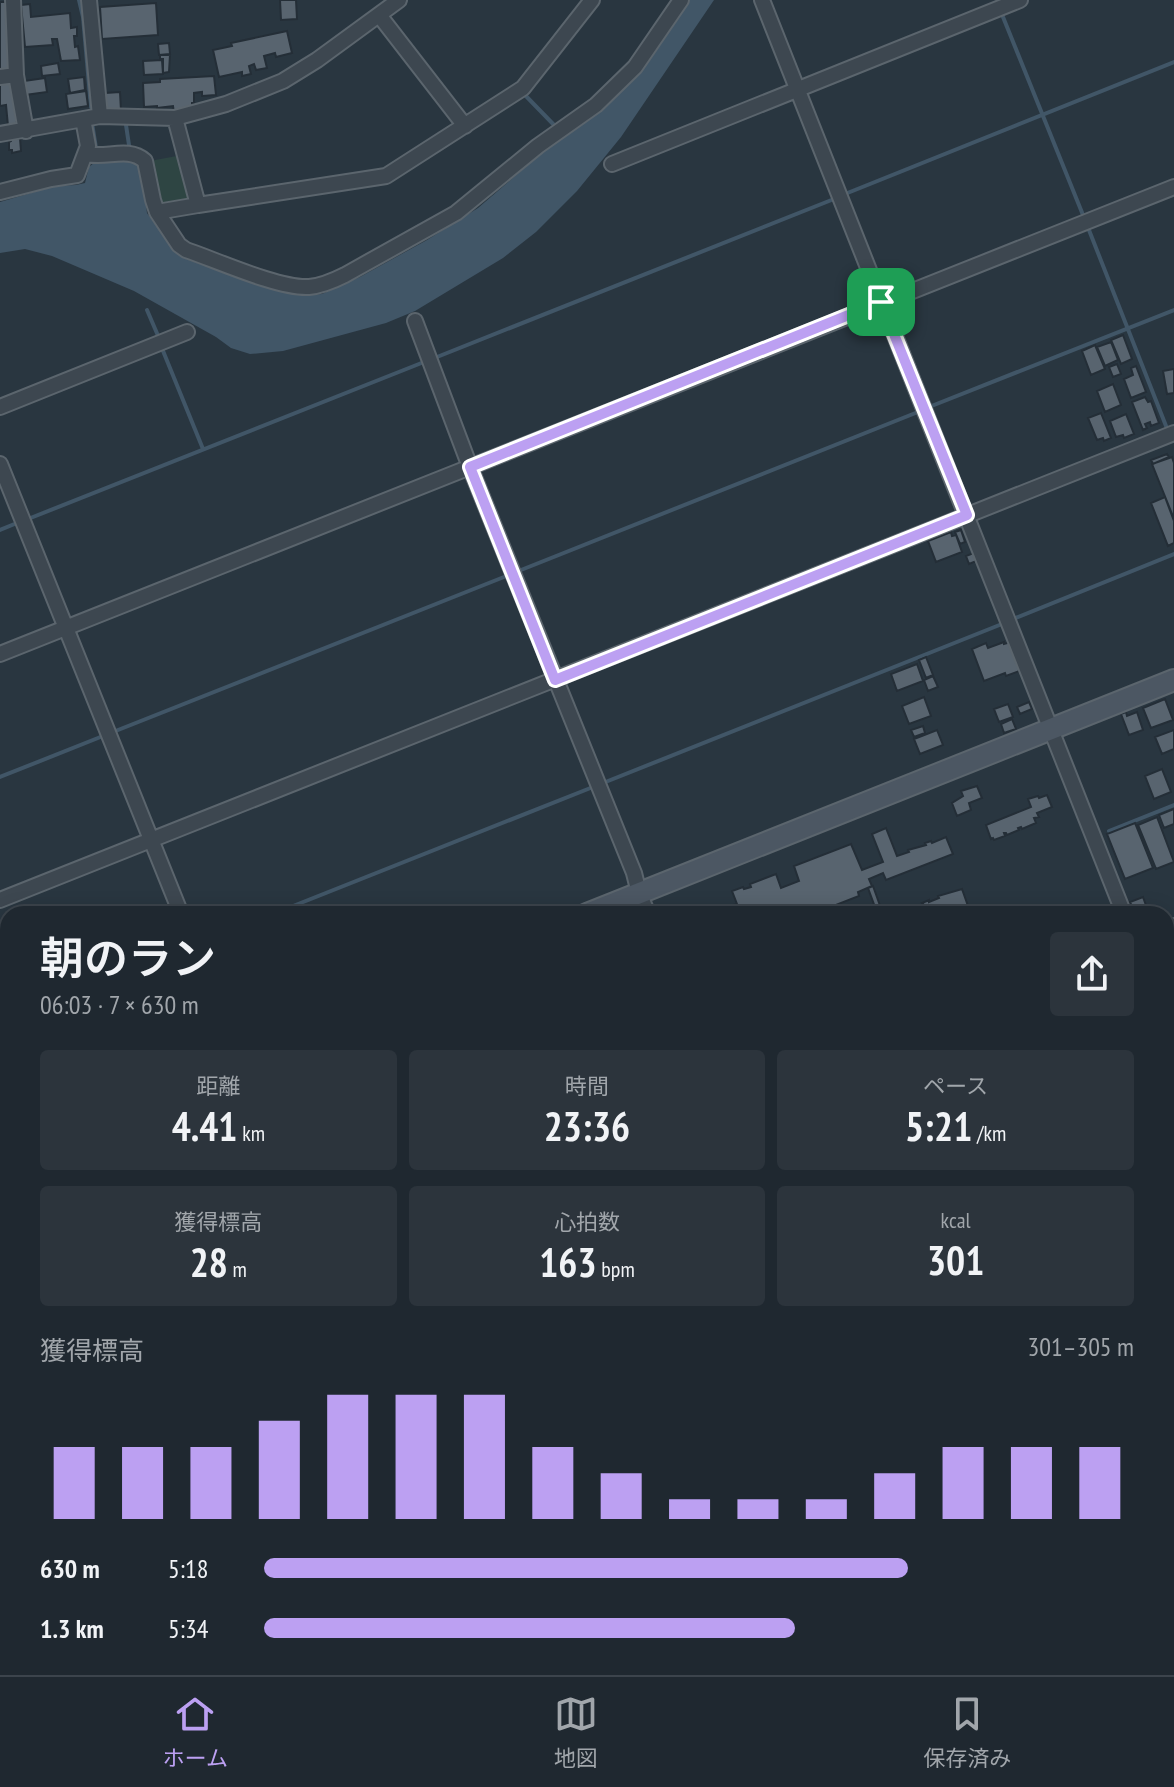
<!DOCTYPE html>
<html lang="ja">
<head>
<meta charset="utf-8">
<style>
	body { margin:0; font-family:"PT Sans Narrow","Noto Sans JP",sans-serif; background:#2c343c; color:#f1f3f6; height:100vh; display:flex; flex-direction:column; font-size:30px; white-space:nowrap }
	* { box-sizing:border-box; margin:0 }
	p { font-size:26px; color:#a1a6ab }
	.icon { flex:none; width:44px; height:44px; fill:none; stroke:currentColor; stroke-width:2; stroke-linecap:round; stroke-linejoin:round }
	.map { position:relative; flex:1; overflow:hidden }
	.drawer { position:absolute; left:0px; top:906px; width:1174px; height:770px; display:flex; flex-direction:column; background:#1f2830; border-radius:24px 24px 0 0; box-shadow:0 4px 20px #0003,0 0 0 2px #3c444c }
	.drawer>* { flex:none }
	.pin { position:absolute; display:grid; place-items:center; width:68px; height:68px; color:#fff; margin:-34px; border-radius:16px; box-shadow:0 4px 12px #0006 }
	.round { display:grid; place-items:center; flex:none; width:84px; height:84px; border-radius:8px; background:#2c343c }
	.summary { display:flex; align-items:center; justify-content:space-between; height:136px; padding:0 40px }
	h1 { font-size:44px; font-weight:600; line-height:60px }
	.metrics { display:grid; grid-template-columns:repeat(3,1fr); gap:12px; height:136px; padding:8px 40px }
	.metrics div { display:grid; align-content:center; border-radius:8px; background:#2c343c; text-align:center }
	.metrics b { font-size:40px; font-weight:600 }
	.metrics small { font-size:22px; font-weight:400 }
	.metrics p { font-size:22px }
	.chart { height:224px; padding:16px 40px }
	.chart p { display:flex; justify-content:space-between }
	.chart svg { width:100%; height:144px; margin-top:8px; stroke:#bca0f2; stroke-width:6 }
	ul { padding:0 40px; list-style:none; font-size:26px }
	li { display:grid; grid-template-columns:128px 96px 1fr; align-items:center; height:60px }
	li i { height:20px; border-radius:10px; background:#bca0f2 }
	.tabs { display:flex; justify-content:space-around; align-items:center; height:112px; border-top:2px solid #3c444c; background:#1f2830; font-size:22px; color:#a1a6ab }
	.tabs a { display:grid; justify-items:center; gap:4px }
	.tabs .selected { color:#bca0f2 }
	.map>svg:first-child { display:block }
	.green { fill:#2e4543 }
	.water { fill:#415667 }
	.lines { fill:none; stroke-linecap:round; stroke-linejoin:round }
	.stream { stroke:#415667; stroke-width:4 }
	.building { fill:#58646f; stroke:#242e37; stroke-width:2 }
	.street-casing { stroke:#5b656d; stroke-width:18 }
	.secondary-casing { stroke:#5b656d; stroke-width:24 }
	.street { stroke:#3d4750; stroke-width:14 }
	.secondary { stroke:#4c5763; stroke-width:20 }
	.route-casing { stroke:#fff; stroke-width:16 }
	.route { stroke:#bca0f2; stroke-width:10 }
</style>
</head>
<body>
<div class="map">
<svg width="1174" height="1675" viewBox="0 0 1174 1675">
	<rect width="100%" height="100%" fill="#293640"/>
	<!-- green -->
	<path class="green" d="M182 155 193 198 161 203 155 170H151L150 161Z"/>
	<!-- water -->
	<path class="water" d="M690 0H714L621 137 577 191 536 232 503 258 415 311 386 323 283 351 250 354 231 348 216 337 134 291 52 256 25 249 0 253V202L55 186 76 185 85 183 89 167 95 162 131 159 141 167 147 213 175 252 184 258 253 283 305 295 322 294 360 277 427 240 478 208 550 146 606 104 647 63Z
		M0 1310 8 1317V1457L0 1448Z
		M144 1668H265L269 1675H147Z"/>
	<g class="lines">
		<!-- stream -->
		<path class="stream" d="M79 0 83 17 91 107
			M1001 12 1083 215
			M523 93 555 126
			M92 123 96 148
			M126 125 129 145
			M845 194 1174 62
			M1087 225 1168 431
			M147 310 159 338
			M161 346 203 449
			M432 359 834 199
			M929 407 1174 310
			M28 519 424 362
			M0 530 17 523
			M516 572 918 412
			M1013 619 1174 554
			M113 732 509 575
			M0 777 103 736
			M603 783 1002 624
			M1109 831 1174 805
			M273 914 593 787
			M0 1023 8 1020
			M0 1273 8 1270
			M1166 1300 1174 1297
			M1166 1548 1174 1545
			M0 1632H8
			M846 1675 863 1668"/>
	</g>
	<!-- building -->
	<path class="building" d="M280 0H296L297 19 281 20Z
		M0 2H6L9 71 0 72Z
		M156 3 158 35 102 39 100 7Z
		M30 4 31 17 70 13 71 28 77 27V36H74L75 47 78 46 80 60 61 61 57 39H52L53 45 25 47 21 5Z
		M287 31 292 53 276 57 275 53 264 56 267 68 256 70 254 64 249 66 251 74 242 76V72L219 77 213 50 232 46 231 43Z
		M169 43 170 54 159 55 158 44Z
		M160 55H170L169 72 163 73V59H160Z
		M162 60 163 74 144 75 143 61Z
		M58 63 60 74 42 76 41 66Z
		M214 76 216 95 202 96V92L194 93V103H192V109L174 113 173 106 157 108V106L144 107 143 83 160 82V79Z
		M84 77 85 90 70 93 68 79Z
		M45 78 47 92 25 95 24 81Z
		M13 81 17 125 8 126 6 105 0 106V83Z
		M86 91 88 106 68 109 66 94Z
		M120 92 121 111 106 112 105 93Z
		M20 138 21 151 12 153V150H9V142L11 141V139Z
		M1123 335 1132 359 1121 364 1111 340Z
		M1111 342 1118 360 1105 366 1097 347Z
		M1095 345 1105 369 1091 375 1082 351Z
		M1117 364 1121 374 1113 377 1109 367Z
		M1136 366 1146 392 1131 398 1124 379 1133 375 1131 368Z
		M1174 369V393L1167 394 1163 371Z
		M1113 384 1121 405 1105 412 1097 391Z
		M1145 397 1148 402 1151 401 1159 423 1151 426 1150 422 1145 424 1147 428 1143 430 1132 402Z
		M1101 413 1111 438 1104 441 1103 438 1097 440 1088 418Z
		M1126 414 1134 434 1124 438 1123 435 1116 437 1110 421Z
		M1167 454 1169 457 1153 464 1151 460Z
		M1172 457 1174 463V519L1152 464Z
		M1165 497 1174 521V543L1168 546 1151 503Z
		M961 530 965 542 960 544 955 532Z
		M951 532 952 536 956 535 962 552 936 562 928 541Z
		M976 552 979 560 969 564 966 556Z
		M1004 642V644L1011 642 1022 670 1006 676 1005 673 984 681 972 649 986 643 988 648Z
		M926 657 933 675 926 678 919 660Z
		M917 664 923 681 897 691 891 674Z
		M933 676 938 687 928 691 924 680Z
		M924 697 931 716 909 724 902 706Z
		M1165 699 1173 720 1151 728 1143 708Z
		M1029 702 1032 709 1020 714 1017 707Z
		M1008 704 1013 717 999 722 994 709Z
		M1126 712 1127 716 1137 712 1143 730 1129 735 1121 714Z
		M1012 719 1016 729 1004 733 1001 724Z
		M923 726 925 733 914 737 911 730Z
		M937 730 943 745 920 754 914 739Z
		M1174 730V749L1162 754 1155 737Z
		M1162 769 1171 792 1154 799 1145 776Z
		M977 786 982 798 969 803 971 810 957 816 952 803 963 796 961 791Z
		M1047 795 1052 807 1037 813 1039 817 1034 818 1036 823 1022 829 1021 827 1018 828 1019 830 1007 835 1006 833H1004L1005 836 994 840 993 838 991 839 986 825 1031 807 1028 799 1038 796 1039 798Z
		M1174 809V824L1164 828 1159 815Z
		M1157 817 1174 862 1156 869 1138 825Z
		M1135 823 1153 868 1125 879 1107 834Z
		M886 828 897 856 909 852 908 850 926 845 925 843 931 841 932 843 946 837 953 854 886 880 883 873 869 879 872 886 858 892 859 896 813 914H776L775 912 770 914H729L727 907 737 904 732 891 743 887 744 889 751 887 750 884 776 874 781 888 799 881 794 866 851 844 862 870 883 862 872 834Z
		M873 886 883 914 867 913 876 910 868 888Z
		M962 889 968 906 948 914H898L911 907 912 909 923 904 922 903 929 900V902L939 898 938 896Z
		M1143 897 1148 911 1135 914 1130 902Z
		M1174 935V968L1167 971 1166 938Z
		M8 1227V1264L0 1267V1231Z
		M8 1275V1291L4 1293 0 1278Z
		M431 1668H457L458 1670 444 1675H433Z"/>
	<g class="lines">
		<!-- street casing -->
		<g class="street-casing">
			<path id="street" d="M13 0 16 75
				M89 0 100 116
				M762 0 1124 914
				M379 15 465 126
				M0 77 16 75 26 131
				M0 134 100 116 175 118 226 104 283 81 317 60 399 0
				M87 154C106 159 128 146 145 161L153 200 157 212 198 205 175 118
				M612 164 1020 0
				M0 192 51 179 77 175 88 146 83 119
				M198 205 386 176 523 88 592 0
				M157 212 179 245 186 250C216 260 279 289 309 287 322 286 333 281 345 275L456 213 538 146 596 105 635 67 681 0
				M415 321 470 467 634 873 639 893 648 914
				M0 407 187 332
				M0 464 181 914
				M0 654 1174 187
				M0 900 1174 433
				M1166 930 1174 926
				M1166 1016 1174 1035
				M0 1158 8 1173
				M1166 1424 1174 1421
				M0 1458 8 1467
				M136 1668 139 1675
				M286 1668 290 1675
				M710 1668 712 1675
				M948 1668 951 1675
				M534 1675 552 1668
				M1156 1675 1174 1668"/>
		</g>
		<!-- secondary casing -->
		<g class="secondary-casing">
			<path id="secondary" d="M587 914 1174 680
				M0 1149 8 1145"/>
		</g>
		<!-- street -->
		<use href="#street" class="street"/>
		<!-- secondary -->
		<use href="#secondary" class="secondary"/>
	</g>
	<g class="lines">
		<!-- route casing -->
		<g class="route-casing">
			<path id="route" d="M881 302 967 515 555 680 470 467Z"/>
		</g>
		<!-- route -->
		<use href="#route" class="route"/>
	</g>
</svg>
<div class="pin" style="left:881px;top:302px;background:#1e9e55"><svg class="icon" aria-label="arrive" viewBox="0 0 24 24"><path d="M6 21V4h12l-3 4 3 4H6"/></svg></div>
<section class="drawer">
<div class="summary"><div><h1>朝のラン</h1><p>06:03 · 7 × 630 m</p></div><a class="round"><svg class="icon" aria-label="share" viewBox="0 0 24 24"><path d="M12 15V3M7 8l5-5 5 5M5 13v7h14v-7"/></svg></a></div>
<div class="metrics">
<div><p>距離</p><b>4.41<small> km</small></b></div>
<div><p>時間</p><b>23:36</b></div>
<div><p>ペース</p><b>5:21<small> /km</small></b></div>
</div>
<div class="metrics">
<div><p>獲得標高</p><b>28<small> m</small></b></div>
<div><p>心拍数</p><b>163<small> bpm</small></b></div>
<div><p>kcal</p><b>301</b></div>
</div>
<div class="chart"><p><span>獲得標高</span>301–305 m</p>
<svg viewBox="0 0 160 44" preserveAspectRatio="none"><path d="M5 44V22M15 44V22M25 44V22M35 44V14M45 44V6M55 44V6M65 44V6M75 44V22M85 44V30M95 44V38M105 44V38M115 44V38M125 44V30M135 44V22M145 44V22M155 44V22"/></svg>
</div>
<ul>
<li><b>630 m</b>5:18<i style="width:74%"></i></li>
<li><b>1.3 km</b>5:34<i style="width:61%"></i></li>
</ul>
</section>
</div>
<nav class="tabs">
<a class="selected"><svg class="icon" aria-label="home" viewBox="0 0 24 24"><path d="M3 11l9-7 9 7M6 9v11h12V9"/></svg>ホーム</a>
<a><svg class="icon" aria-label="map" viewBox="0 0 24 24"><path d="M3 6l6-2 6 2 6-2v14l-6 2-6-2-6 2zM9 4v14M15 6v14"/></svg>地図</a>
<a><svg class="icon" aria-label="saved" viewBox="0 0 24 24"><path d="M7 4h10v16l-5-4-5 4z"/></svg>保存済み</a>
</nav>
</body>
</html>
